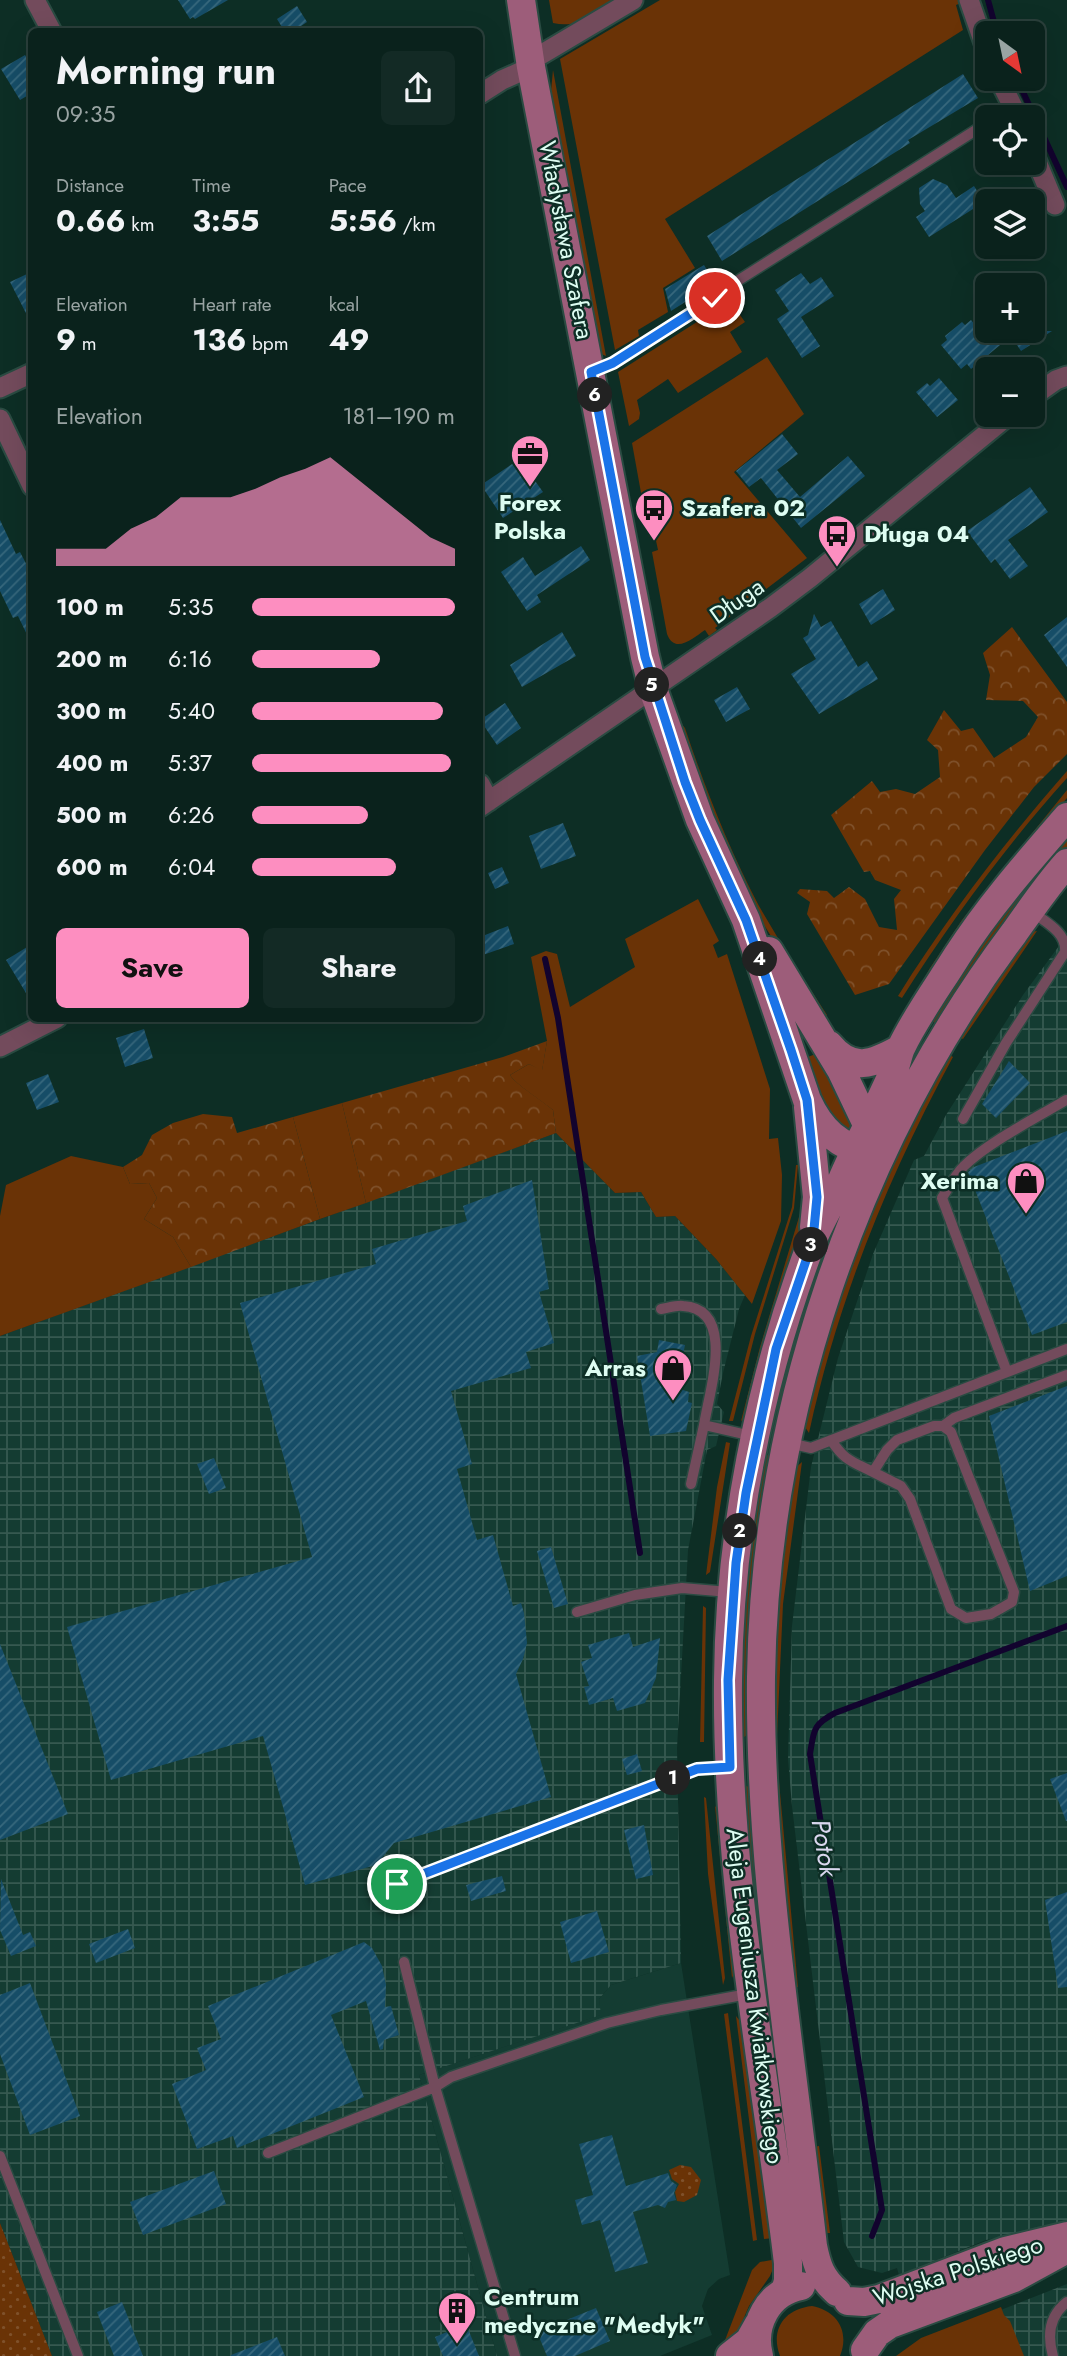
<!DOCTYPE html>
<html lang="en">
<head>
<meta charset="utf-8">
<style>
	body { margin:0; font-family:Jost,sans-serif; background:#132a25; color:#f1f3f6; height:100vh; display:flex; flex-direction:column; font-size:26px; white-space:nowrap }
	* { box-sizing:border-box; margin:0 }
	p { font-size:23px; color:#99a4a3 }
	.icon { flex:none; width:38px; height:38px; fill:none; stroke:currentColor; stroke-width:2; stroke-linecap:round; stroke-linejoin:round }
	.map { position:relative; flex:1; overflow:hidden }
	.sheet { position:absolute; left:28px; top:28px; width:455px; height:994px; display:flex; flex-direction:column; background:#0a221c; border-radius:10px; box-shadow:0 7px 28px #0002,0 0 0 2px #2a3f3b }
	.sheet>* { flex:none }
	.needle { width:46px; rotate:147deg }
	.buttons { position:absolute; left:975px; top:21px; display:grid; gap:14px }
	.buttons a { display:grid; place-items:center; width:70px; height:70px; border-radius:10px; background:#0a221c; box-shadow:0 7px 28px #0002,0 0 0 2px #2a3f3b; font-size:35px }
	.pin { position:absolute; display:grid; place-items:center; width:60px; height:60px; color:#fff; margin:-30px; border:4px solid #fff; border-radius:50%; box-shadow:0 2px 7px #0007 }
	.km { position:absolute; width:35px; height:35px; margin:-18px; border-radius:50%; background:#222; color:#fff; font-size:19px; line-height:35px; text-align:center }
	.round { display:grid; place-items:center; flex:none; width:74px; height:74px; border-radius:10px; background:#132a25 }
	.overview { display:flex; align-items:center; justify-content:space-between; height:119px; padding:0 28px }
	h1 { font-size:38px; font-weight:700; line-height:52px }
	.figures { display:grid; grid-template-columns:repeat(3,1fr); gap:10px; height:119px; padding:7px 28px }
	.figures div { display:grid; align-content:center }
	.figures b { font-size:30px; font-weight:700 }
	.figures small { font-size:19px; font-weight:400 }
	.figures p { font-size:19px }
	.chart { height:196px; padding:14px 28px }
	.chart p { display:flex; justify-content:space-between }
	.chart svg { width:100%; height:126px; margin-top:7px; fill:#fd8ec0; opacity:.7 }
	.cta { display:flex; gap:14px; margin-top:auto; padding:14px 28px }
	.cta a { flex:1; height:80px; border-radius:10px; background:#fd8ec0; color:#111; font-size:28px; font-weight:700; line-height:80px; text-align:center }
	.cta a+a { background:#132a25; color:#f1f3f6 }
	ul { padding:0 28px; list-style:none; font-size:23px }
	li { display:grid; grid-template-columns:112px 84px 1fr; align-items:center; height:52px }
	li i { height:18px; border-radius:9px; background:#fd8ec0 }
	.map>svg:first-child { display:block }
	.built { fill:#143c32 }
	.industrial { fill:url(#industrial-grid) }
	.grass { fill:#6a3306 }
	.forest { fill:url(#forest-crowns) }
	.garden { fill:url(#garden-dots) }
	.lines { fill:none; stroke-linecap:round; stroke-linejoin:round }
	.stream { stroke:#12032e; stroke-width:6 }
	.building { fill:url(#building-hatch) }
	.lane-casing { stroke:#2a4b42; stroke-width:13 }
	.street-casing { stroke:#2a4b42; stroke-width:23 }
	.secondary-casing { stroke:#2a4b42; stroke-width:32 }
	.lane { stroke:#734b5c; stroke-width:10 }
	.street { stroke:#734b5c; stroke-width:19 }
	.secondary { stroke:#9d5d7a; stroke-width:28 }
	.route-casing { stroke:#fff; stroke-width:14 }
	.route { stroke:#1a73e8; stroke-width:9 }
	.labels { text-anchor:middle; stroke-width:5; stroke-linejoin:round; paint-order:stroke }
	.street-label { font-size:24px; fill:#defdf2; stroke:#0d2e25 }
	.poi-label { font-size:24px; font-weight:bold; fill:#defdf2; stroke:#0d2e25; text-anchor:start }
	.water-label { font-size:26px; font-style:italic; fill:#dad7ef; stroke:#0d2e25 }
</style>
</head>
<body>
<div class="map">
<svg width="1067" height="2356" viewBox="0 0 1067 2356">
	<defs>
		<pattern id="industrial-grid" width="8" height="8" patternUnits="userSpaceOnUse" patternTransform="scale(1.75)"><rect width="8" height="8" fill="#143c32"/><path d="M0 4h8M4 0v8" fill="none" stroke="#365950"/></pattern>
		<pattern id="forest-crowns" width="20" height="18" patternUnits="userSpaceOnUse" patternTransform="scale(1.75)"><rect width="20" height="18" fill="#6a3306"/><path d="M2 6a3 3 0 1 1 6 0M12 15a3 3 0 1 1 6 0" fill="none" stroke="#7f512b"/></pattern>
		<pattern id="garden-dots" width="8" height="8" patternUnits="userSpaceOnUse" patternTransform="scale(1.75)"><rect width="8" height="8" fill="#6a3306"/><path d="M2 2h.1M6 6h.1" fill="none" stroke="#7f512b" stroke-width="1.8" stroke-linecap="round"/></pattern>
		<pattern id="building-hatch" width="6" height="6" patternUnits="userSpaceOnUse" patternTransform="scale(1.75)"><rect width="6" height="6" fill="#164d67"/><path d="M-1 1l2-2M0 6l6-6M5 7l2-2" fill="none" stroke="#37687d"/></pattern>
	</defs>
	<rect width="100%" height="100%" fill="#0d2e25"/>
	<!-- built -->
	<path class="built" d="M681 1963 730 2275 719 2279 708 2289 702 2306 712 2335 660 2356H497L419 2075 600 2015 599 1999 611 1985Z"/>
	<!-- industrial -->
	<path class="industrial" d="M1067 935V2223L986 2240 899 2275 897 2268 882 2273 858 2267 844 2242 792 1806 788 1759 792 1626 811 1467 838 1358 873 1254 914 1160 924 1156 946 1115 1023 995Z
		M556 1133 615 1193 641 1192 656 1217 675 1216 716 1259 745 1295 739 1309 723 1373 717 1404 724 1412 716 1446 707 1450 688 1550 677 1748 681 1963 611 1985 599 1999 601 2015 419 2075 497 2356H52L0 2223V1336Z
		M1067 2284V2356H905L912 2345Z"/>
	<!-- grass -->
	<path class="grass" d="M549 0H620C598 13 579 29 553 23Z
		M660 0H968L956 5 963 30 665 219 695 268 663 288 668 312 638 330 639 336 615 350 560 59Z
		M553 70 606 356 599 353 551 91Z
		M730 301 745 322 730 332 742 352 678 393 668 379 637 400 640 413 639 419 629 426 618 372Z
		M767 357 804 414 734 472 807 558 715 628 717 630 709 636 705 630C693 638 675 655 667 634L652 552 658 550 655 536 649 537 632 443Z
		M679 721 685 728C705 788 729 849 759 906 780 943 804 979 827 1015L822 1018 751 904 721 839Z
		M1067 771V778C1005 847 951 921 902 998L898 996C948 916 1005 842 1067 771Z
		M1067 790V798L1018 856 909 1006 930 968 962 920Z
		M1067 831V847L1048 870 939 1025 929 1019 958 974Z
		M698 899 719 941 713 945 718 958 727 954 770 1089 769 1139 778 1138 782 1175 781 1221 752 1304 716 1259 675 1216 656 1217 641 1192 615 1193 556 1133 553 1110C542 1101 515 1084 510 1075L529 1064 542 1070 547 1041 531 957 546 951 557 954 570 1007 635 967 625 939Z
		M1037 931 963 1039 957 1036 1031 932Z
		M821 1052 858 1117 852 1129 849 1131 830 1126 805 1058Z
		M947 1053 953 1057C888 1177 838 1300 809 1433L805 1427 821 1350 868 1215Z
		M342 1103 366 1203 320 1219 293 1117Z
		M71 1156 123 1167 130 1184 149 1183 157 1198 144 1219 173 1237 191 1267 0 1336V1216L6 1185Z
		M796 1165H798L794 1208 755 1334 733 1421H729L751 1336 792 1207Z
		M802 1207 807 1216 746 1418 741 1421 760 1347Z
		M802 1311 797 1356 781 1410 774 1408 785 1356Z
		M726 1442 730 1443 710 1572 706 1575 717 1487Z
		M768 1455 772 1458 749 1734 744 1737 742 1736C736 1641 749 1549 764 1456Z
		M802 1462 783 1604 777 1736 778 1771 798 1987 793 1988 775 1812 774 1613 793 1470Z
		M703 1606 706 1608 704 1742H700Z
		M745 1786 751 1787 766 1976 762 1977 760 1976 743 1787Z
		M704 1797 706 1798 725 1978 723 1985 708 1874Z
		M715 1806 720 1812 735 1971 732 1978Z
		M728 2013 757 2240 753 2241 724 2014Z
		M736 2016 743 2025 774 2238 764 2239Z
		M819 2146 830 2233H823L813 2147Z
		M777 2259 770 2276 749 2306 736 2336 722 2348 752 2270 760 2262Z
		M812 2306C837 2311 850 2331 840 2356H780C770 2330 784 2309 812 2306Z
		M1001 2307 1004 2315 1010 2321 1024 2356H896L921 2338Z"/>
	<!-- forest -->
	<path class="forest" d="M1012 627 1067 702V754L1034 787 985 850 889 984 855 995 807 914 810 902 797 893 800 889 827 891 834 898 849 887 865 899 879 927 897 930 894 899 901 890 875 880 870 871 864 872 831 815 872 781 880 792 896 789 915 794 940 777 938 750 927 740 944 710 961 731 973 728 994 758 1026 737 1038 717 1023 701 986 700 990 675 983 653Z
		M547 1041 542 1071 529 1064 510 1075C515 1084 543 1101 553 1110L556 1133 366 1203 342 1103 503 1057Z
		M203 1114 232 1117 237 1133 293 1117 320 1219 191 1267 173 1237 144 1219 157 1198 149 1183 130 1184 123 1167 142 1155 152 1135 173 1123Z"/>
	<!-- garden -->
	<path class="garden" d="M680 2165 691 2167 701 2180 697 2195 684 2202 677 2201 675 2192 679 2184 672 2179 669 2170Z
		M0 2223 52 2356H0Z"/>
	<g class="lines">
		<!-- stream -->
		<path class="stream" d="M988 0 997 33
			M1017 79 1067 187
			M545 959 558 1018 640 1553
			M872 2236 882 2210 810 1754C814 1731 812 1725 835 1713L1067 1626"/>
	</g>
	<!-- building -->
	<path class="building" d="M178 0H228L195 19 193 17 190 19Z
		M297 6 307 22 292 32H285L277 19Z
		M25 55 32 66V93L20 100 1 69Z
		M963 74 978 98 908 140 910 143 722 261 707 236Z
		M933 179 947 185 956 198 974 186 984 202 929 237 916 217 925 211 920 204 919 188Z
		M704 265 715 283 671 311 665 289Z
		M801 273 810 284 821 277 834 296 801 317 820 346 802 358 777 319 789 311 775 290Z
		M27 274 32 284V325L10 282Z
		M971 320 980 331H1052L1021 351 1011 336 971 369 967 364 961 369 941 345 947 340 945 336 962 322 965 325Z
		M939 378 958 400 937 417 916 392 927 383 930 386Z
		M782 434 798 454 777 470 800 497 848 456 865 476 801 528 761 478 749 487 736 471Z
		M536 453 540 473 533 478 543 492 503 518 481 485 527 454Z
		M1030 487 1048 512 1008 540 1028 566 1010 579 995 559 991 563 967 531Z
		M0 520 16 554 20 552 32 575V645L18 616 13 618 0 591Z
		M581 546 590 560 537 595 541 602 527 611 501 572 523 557 535 576Z
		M883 589 895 610 871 625 859 604Z
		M814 614 821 627 831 621 858 667 867 661 878 679 819 714 791 674 816 659 803 638 808 635Z
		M1067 617V667L1044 635Z
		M562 632 576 656 522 687 510 665Z
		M737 687 750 709 726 722 714 700Z
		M505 703 521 728 497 745 480 720Z
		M563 823 576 856 541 869 529 836Z
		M502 867 509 883 495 889 488 873Z
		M508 926 514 944 480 956V937Z
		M32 944V1003L6 960Z
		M144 1029 153 1058 125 1067 116 1038Z
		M1009 1061 1030 1083 996 1118 982 1104Z
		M48 1074 59 1102 37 1110 26 1083Z
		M1067 1131V1322L1032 1335 968 1172 974 1167Z
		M532 1180 549 1289 539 1292 554 1343 526 1352 531 1368 451 1391 472 1464 457 1469 477 1540 493 1535 513 1606 521 1603 524 1613 527 1643 523 1659 516 1674 551 1797 394 1843 376 1865 305 1885 263 1736 111 1780 67 1627 312 1557 240 1303 376 1264 372 1249 467 1221 463 1206Z
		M659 1340 685 1345 680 1370 683 1390 689 1392 688 1402 692 1403 686 1431 650 1436 637 1356 657 1352Z
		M1067 1386V1576L1030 1591 989 1416Z
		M214 1458 226 1488 209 1494 197 1464Z
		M551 1547 568 1604 554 1608 537 1551Z
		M629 1633 633 1647 660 1638 656 1678 645 1703 617 1711 613 1698 589 1705 584 1687 589 1686 581 1662 592 1658 588 1645Z
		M0 1644 68 1814 0 1840Z
		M637 1754 642 1771 627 1775 622 1759Z
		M1067 1773V1821H1066L1050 1779Z
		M644 1825 653 1875 636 1879 624 1830Z
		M502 1876 506 1891 471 1901 466 1885Z
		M1 1879 23 1935 30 1932 36 1946 11 1956 0 1930Z
		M1067 1892V1987L1058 1988 1045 1900Z
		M597 1911 609 1952 571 1963 560 1922Z
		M128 1929 135 1948 96 1963 89 1944Z
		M364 1942 372 1948 382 1966 386 1985 385 2007 391 2006 399 2035 384 2040 383 2049 380 2050 366 2001 331 2015 364 2097 237 2148 233 2136 197 2149 172 2084 206 2070 197 2048 221 2039 208 2006Z
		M30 1983 80 2116 30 2135 0 2054V1995Z
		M612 2135 626 2186 668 2173 671 2181 677 2185 674 2193 676 2200 668 2202 665 2208 658 2205 633 2212 648 2263 615 2272 600 2220 582 2225 575 2200 593 2195 579 2144Z
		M214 2171 226 2204 143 2235 130 2202Z
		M122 2302 143 2356H114L97 2312Z
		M596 2308 610 2341 575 2356H547L537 2332Z
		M466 2324 479 2356H443L435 2337Z
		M277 2337 285 2356H231V2355Z"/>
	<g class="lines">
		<!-- lane casing -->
		<g class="lane-casing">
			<path id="lane" d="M996 117 1013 107
				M591 372 613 363 715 298 720 292 987 123
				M963 1119 1006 1043 1065 952C1067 932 1045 922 1031 911
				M661 1309C668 1308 676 1305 683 1306 737 1309 709 1392 704 1425L752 1436
				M1007 1372 942 1198C949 1187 955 1175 964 1166 989 1142 1036 1118 1066 1100
				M943 1426 954 1418 1067 1375
				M831 1440C845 1461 851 1461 873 1472L901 1486 910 1499 951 1609 966 1618 991 1614 1012 1602 1014 1592 951 1432 943 1426H934L897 1440 887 1450 873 1472
				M789 1443 811 1448 1067 1349
				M691 1484 704 1425
				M577 1612 635 1595 682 1588 729 1592
				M397 1884 653 1785 697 1769 726 1767
				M268 2153 435 2087 404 1962
				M0 2156 78 2356
				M515 2356 435 2087 451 2077 607 2023 661 2010 748 1994
				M1053 2356C1047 2335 1049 2316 1067 2302"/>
		</g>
		<!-- street casing -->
		<g class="street-casing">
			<path id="street" d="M35 0 52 32
				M969 0 987 52
				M532 60 633 0
				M999 79 1018 117
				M480 94 502 80 531 67
				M1032 150 1055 205
				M0 388 32 373
				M1032 397 1056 380 1067 376
				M0 419 32 486
				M480 784 489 801
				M480 807 770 608 810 578 1009 415
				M0 1047 57 1018"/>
		</g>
		<!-- secondary casing -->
		<g class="secondary-casing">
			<path id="secondary" d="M521 0 531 67 645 657 653 689 700 820 746 920 807 1100C821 1131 838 1145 871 1155
				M769 951 841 1070 872 1135
				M829 1045C852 1073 873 1064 900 1049
				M808 1107 817 1197 814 1227
				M785 2291 788 2281V2263C765 2070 726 1877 728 1681 729 1534 759 1382 811 1244 819 1223 832 1203 841 1182 857 1144 878 1108 894 1070 897 1063 898 1055 901 1048 915 1018 939 985 957 956 989 906 1028 862 1067 817
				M837 2292C821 2278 817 2266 813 2246 792 2057 759 1867 761 1677 765 1412 855 1145 1014 933 1031 909 1048 884 1067 863
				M848 2301 864 2302 879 2299 1005 2251 1067 2236
				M865 2350 877 2333 890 2324 1014 2278 1067 2249
				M730 2356 749 2341 758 2325
				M759 2356C751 2325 768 2292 801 2286"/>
		</g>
		<!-- lane -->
		<use href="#lane" class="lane"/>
		<!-- street -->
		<use href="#street" class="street"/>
		<!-- secondary -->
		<use href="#secondary" class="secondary"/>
	</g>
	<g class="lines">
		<!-- route casing -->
		<g class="route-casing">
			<path id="route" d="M397 1884 697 1769 730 1767 728 1680 736 1563 746 1493 776 1349 813 1240 817 1197 807 1100 791 1050 746 920 700 820 685 782 645 657 591 372 613 363 715 298"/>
		</g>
		<!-- route -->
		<use href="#route" class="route"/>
	</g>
	<!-- icons -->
	<defs>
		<g id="office-pin" transform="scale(2.0125)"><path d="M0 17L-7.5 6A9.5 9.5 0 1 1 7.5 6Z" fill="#fd8ec0" stroke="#0d2e25"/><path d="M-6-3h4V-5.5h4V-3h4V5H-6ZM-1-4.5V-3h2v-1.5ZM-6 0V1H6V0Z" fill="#111"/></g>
		<g id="bus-pin" transform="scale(2.0125)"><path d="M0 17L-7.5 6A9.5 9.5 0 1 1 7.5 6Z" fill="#fd8ec0" stroke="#0d2e25"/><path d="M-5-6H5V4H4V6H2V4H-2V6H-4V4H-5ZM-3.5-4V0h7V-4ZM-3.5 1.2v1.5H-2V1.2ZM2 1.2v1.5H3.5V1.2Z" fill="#111"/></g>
		<g id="shop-pin" transform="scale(2.0125)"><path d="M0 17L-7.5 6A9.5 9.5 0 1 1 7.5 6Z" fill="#fd8ec0" stroke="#0d2e25"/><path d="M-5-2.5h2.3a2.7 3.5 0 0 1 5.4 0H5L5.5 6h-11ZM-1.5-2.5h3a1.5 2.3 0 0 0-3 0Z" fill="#111"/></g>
		<g id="building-pin" transform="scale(2.0125)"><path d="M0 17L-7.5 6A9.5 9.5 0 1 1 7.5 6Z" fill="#fd8ec0" stroke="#0d2e25"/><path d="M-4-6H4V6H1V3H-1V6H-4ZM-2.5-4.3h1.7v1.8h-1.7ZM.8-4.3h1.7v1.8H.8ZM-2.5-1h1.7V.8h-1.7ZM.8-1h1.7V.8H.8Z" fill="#111"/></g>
	</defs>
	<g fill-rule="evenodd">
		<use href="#office-pin" x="530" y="454"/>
		<use href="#bus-pin" x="654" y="508"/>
		<use href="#bus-pin" x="837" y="534"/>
		<use href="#shop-pin" x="1026" y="1181"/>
		<use href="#shop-pin" x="673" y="1368"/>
		<use href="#building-pin" x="457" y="2311"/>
	</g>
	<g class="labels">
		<!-- street labels -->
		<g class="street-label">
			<text transform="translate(566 240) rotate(79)" y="8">Władysława Szafera</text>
			<text transform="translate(737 601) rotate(-35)" y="8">Długa</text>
			<text transform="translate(755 1996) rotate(83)" y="8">Aleja Eugeniusza Kwiatkowskiego</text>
			<text transform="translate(958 2271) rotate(-18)" y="8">Wojska Polskiego</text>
		</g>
		<!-- poi labels -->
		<g class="poi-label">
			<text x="530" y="511" text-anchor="middle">Forex<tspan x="530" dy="28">Polska</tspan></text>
			<text x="681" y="516">Szafera 02</text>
			<text x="864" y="542">Długa 04</text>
			<text x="999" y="1189" text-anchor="end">Xerima</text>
			<text x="646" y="1376" text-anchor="end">Arras</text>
			<text x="484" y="2305">Centrum<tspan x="484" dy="28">medyczne "Medyk"</tspan></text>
		</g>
		<!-- water labels -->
		<g class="water-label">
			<text transform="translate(825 1848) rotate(81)" y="9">Potok</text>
		</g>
	</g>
</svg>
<div class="buttons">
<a><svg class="needle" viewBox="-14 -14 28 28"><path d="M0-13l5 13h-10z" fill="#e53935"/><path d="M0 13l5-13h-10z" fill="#99a4a3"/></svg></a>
<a><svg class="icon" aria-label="locate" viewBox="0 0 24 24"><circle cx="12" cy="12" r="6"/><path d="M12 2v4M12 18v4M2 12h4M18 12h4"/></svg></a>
<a><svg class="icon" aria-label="layers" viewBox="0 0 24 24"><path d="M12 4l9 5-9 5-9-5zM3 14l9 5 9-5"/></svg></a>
<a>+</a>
<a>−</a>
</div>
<div class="pin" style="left:397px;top:1884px;background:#1e9e55"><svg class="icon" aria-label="arrive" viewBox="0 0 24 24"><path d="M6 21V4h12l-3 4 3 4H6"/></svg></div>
<div class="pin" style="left:715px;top:298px;background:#d93025"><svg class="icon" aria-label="check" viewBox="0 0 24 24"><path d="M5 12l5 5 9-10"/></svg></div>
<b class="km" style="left:673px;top:1778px">1</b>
<b class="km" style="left:740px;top:1531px">2</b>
<b class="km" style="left:811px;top:1245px">3</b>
<b class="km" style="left:760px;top:959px">4</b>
<b class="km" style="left:652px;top:685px">5</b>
<b class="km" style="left:595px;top:395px">6</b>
<section class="sheet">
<div class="overview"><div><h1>Morning run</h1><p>09:35</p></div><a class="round"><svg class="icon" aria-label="share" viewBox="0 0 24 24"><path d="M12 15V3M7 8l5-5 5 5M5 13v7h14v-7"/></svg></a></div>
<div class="figures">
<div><p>Distance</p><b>0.66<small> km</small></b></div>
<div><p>Time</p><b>3:55</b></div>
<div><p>Pace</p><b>5:56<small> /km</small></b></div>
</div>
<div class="figures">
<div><p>Elevation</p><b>9<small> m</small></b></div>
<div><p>Heart rate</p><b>136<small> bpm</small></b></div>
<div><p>kcal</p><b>49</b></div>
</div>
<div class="chart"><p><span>Elevation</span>181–190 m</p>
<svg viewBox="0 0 160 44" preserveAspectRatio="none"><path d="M0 44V38L10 38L20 38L30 31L40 27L50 20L60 20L70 20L80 17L90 13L100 10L110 6L120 13L130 20L140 27L150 34L160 38V44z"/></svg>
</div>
<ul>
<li><b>100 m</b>5:35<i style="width:100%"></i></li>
<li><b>200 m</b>6:16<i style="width:63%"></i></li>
<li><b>300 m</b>5:40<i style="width:94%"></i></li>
<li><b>400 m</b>5:37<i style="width:98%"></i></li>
<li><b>500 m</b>6:26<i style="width:57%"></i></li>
<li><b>600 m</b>6:04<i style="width:71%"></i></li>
</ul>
<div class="cta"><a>Save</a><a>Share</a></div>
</section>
</div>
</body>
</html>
